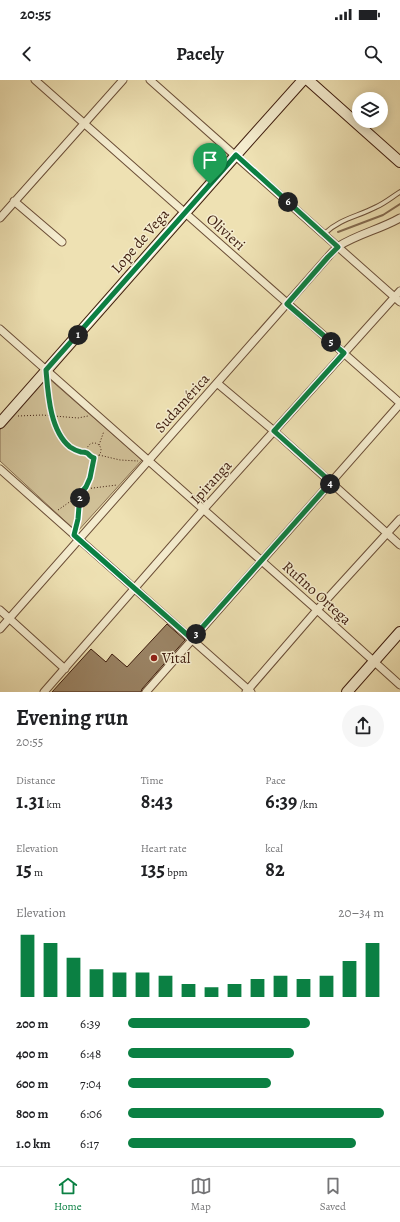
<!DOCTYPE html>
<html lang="en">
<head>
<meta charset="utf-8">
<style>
	body { margin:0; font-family:Alegreya,serif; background:#f6f6f6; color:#202124; height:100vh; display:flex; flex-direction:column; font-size:15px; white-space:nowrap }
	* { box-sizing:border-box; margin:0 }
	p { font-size:13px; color:#757577 }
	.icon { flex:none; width:22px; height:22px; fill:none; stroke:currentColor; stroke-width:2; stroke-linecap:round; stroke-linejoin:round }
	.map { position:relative; height:612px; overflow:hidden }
	.drawer { display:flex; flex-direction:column; background:#fff; flex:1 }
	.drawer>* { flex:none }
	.buttons { position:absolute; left:352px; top:12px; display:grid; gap:8px }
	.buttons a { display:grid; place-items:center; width:36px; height:36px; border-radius:50%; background:#fff; box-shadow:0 2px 10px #0003; font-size:20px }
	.pin { position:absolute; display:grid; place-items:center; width:34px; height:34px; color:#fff; margin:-41px -17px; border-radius:50% 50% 50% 0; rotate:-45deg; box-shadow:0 0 4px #0007 }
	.pin .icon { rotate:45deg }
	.km { position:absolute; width:20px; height:20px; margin:-10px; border-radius:50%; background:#222; color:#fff; font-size:11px; line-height:20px; text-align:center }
	.round { display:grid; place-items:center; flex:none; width:42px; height:42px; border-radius:21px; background:#f6f6f6 }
	.summary { display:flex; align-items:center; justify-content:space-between; height:68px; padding:0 16px }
	h1 { font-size:22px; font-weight:700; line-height:30px }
	.figures { display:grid; grid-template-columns:repeat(3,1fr); gap:6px; height:68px; padding:4px 16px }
	.figures div { display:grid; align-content:center }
	.figures b { font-size:20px; font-weight:700 }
	.figures small { font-size:11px; font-weight:400 }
	.figures p { font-size:11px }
	.chart { height:112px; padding:8px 16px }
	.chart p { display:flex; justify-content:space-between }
	.chart svg { width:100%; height:72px; margin-top:4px; stroke:#0b8043; stroke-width:6 }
	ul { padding:0 16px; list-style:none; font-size:13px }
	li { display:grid; grid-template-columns:64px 48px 1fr; align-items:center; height:30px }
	li i { height:10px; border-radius:5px; background:#0b8043 }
	.status { display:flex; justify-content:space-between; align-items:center; height:28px; padding:0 20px; background:#fff; direction:ltr }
	.status svg { height:11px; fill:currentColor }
	header { display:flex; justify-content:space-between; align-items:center; height:52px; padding:0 16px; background:#fff; font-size:18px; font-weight:700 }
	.tab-bar { display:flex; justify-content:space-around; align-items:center; height:56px; border-top:1px solid #e0e0e0; background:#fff; font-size:11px; color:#757577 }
	.tab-bar a { display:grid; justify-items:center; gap:2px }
	.tab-bar .on { color:#0b8043 }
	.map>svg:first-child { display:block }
	.green { fill:#d0c097; stroke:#886e52 }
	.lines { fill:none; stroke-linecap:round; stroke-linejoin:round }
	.stream { stroke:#846a4f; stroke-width:2 }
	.building { fill:#9a8364; stroke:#3f1d0e }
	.lane-casing { stroke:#6b4e37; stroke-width:5.5 }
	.street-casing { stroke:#6b4e37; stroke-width:9 }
	.secondary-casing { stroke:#3f1d0e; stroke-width:12 }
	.path { stroke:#3f1d0e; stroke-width:1; stroke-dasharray:1 2; stroke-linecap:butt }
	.lane { stroke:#f4ecce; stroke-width:3.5 }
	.street { stroke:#f4ecce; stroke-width:7 }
	.secondary { stroke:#f4ecce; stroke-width:10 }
	.route-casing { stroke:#fff; stroke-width:8 }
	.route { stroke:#0b8043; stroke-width:5 }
	.poi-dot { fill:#8f2418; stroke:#f4ecce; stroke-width:1.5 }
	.labels { text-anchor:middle; stroke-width:3; stroke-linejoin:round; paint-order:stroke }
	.street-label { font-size:15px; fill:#3f1d0e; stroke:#f4ecce }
	.poi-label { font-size:15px; fill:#3f1d0e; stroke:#f4ecce; text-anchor:start }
</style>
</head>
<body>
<div class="status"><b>20:55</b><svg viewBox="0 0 49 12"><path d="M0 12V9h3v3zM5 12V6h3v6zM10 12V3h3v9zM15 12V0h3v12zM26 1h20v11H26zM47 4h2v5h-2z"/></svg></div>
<header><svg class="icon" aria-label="back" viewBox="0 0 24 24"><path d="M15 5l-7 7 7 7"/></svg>Pacely<svg class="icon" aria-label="search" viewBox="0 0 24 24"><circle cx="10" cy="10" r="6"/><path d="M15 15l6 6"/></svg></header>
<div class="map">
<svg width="400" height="612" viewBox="0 0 400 612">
	<rect width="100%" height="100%" fill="#eee1b3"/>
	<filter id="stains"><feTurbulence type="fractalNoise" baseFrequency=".005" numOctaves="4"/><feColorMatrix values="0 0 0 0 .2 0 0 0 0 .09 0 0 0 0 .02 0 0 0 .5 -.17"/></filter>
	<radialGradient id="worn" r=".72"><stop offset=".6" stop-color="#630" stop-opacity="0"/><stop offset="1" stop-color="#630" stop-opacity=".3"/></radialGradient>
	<!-- green -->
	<path class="green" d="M46 296 142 380 77 452 0 381V350Z"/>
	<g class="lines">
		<!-- stream -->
		<path class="stream" d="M338 152 383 135 400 124"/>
	</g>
	<!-- building -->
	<path class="building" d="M167 544 185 560 142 609 141 612H52L91 569 106 582 112 574 127 587Z"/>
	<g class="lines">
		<!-- lane casing -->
		<g class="lane-casing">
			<path id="lane" d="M324 154C341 138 357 137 376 127 385 123 392 117 400 112"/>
		</g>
		<!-- street casing -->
		<g class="street-casing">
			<path id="street" d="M35 0 400 323
				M150 0 400 222
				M14 121 62 162
				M0 138 123 0
				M0 249 317 530 400 605
				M217 303 274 351 400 465
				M0 389 251 612
				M0 530 65 589
				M0 549 328 177C331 173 335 169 339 166 358 154 381 149 400 138
				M44 612 203 430 400 211
				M146 612 400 324
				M246 612 317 530 400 439"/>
		</g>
		<!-- secondary casing -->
		<g class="secondary-casing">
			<path id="secondary" d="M308 0 400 82
				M0 343 236 75 303 0
				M347 612 400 552"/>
		</g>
		<!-- path -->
		<path class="path" d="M47 303C49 330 55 369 87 373
			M18 336 42 335 78 338 88 336
			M87 370a7 7 0 1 1 14 0a7 7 0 1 1-14 0Z
			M99 365 104 351
			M99 375 120 380 138 381
			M85 409 117 405
			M58 430C83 413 89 408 94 378
			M76 447 80 415"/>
		<!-- lane -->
		<use href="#lane" class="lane"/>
		<!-- street -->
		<use href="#street" class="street"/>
		<!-- secondary -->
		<use href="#secondary" class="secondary"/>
	</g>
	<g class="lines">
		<!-- route casing -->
		<g class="route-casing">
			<path id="route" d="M236 75 338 167 328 177 287 224 344 273 274 351 331 402 192 559 74 455 78 439 80 414 86 407 90 398 94 378C90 377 90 375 87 373 85 372 83 372 81 372 77 371 73 369 70 367 50 351 48 314 46 290Z"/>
		</g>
		<!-- route -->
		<use href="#route" class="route"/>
	</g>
	<!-- markers -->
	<circle class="poi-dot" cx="154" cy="578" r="4"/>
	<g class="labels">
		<!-- street labels -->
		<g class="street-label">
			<text transform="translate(226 152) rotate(42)" y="5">Olivieri</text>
			<text transform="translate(140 161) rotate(-49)" y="5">Lope de Vega</text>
			<text transform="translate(182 323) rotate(-48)" y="5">Sudamérica</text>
			<text transform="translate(211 402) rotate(-48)" y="5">Ipiranga</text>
			<text transform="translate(317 513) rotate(42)" y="5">Rufino Ortega</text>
		</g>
		<!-- poi labels -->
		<g class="poi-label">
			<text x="162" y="583">Vital</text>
		</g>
	</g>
	<rect width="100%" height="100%" filter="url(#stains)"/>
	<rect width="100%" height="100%" fill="url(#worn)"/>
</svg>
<div class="buttons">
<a><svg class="icon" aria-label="layers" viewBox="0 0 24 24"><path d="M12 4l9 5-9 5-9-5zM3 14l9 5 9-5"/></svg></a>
</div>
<div class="pin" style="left:210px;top:104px;background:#1e9e55"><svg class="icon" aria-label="arrive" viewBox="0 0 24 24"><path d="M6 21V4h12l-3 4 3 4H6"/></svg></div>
<b class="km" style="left:78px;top:255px">1</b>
<b class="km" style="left:80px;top:418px">2</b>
<b class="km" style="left:196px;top:554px">3</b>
<b class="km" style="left:330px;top:404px">4</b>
<b class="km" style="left:331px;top:262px">5</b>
<b class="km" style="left:288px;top:122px">6</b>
</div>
<section class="drawer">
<div class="summary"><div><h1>Evening run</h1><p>20:55</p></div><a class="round"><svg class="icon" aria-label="share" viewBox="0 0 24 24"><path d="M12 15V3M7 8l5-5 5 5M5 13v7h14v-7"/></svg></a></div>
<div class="figures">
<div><p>Distance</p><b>1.31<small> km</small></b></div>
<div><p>Time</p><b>8:43</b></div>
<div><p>Pace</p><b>6:39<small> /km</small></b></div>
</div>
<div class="figures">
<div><p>Elevation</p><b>15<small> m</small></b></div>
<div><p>Heart rate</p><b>135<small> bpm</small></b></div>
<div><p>kcal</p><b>82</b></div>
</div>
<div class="chart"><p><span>Elevation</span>20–34 m</p>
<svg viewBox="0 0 160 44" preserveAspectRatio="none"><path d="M5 44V6M15 44V11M25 44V20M35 44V27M45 44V29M55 44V29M65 44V31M75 44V36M85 44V38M95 44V36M105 44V33M115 44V31M125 44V33M135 44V31M145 44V22M155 44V11"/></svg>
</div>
<ul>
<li><b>200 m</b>6:39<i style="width:71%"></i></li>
<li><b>400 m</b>6:48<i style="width:65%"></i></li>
<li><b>600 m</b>7:04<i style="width:56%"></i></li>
<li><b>800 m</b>6:06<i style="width:100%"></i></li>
<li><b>1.0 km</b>6:17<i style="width:89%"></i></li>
</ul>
</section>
<nav class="tab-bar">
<a class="on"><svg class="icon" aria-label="home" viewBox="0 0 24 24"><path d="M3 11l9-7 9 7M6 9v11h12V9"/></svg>Home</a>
<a><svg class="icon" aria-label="map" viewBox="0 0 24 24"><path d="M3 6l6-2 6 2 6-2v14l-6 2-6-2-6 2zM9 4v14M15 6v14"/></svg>Map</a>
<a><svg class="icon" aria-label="saved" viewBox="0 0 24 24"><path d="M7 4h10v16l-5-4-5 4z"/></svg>Saved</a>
</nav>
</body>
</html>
